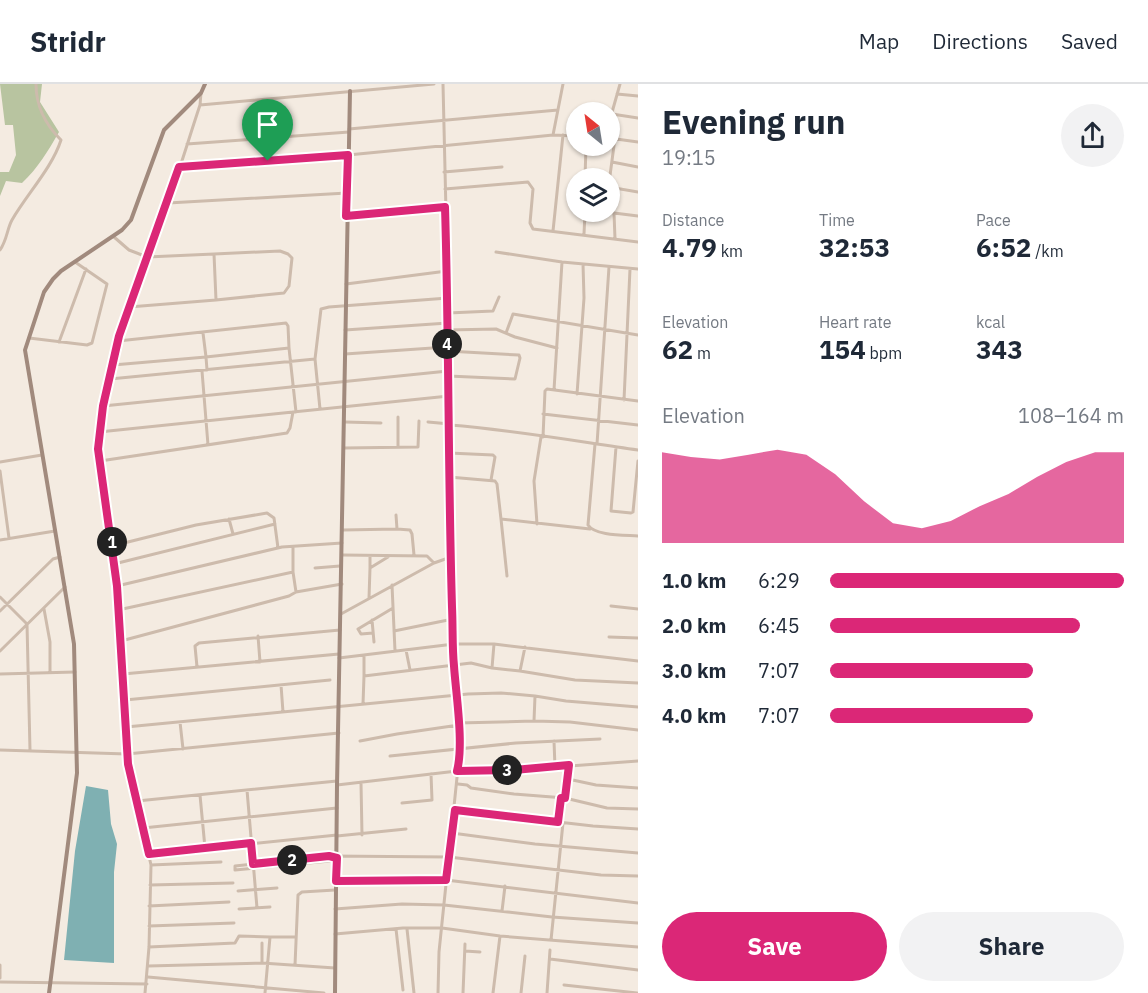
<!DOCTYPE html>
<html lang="en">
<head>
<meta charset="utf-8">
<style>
	body { margin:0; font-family:"IBM Plex Sans",sans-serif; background:#f2f2f3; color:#1f2937; height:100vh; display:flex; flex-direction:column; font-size:22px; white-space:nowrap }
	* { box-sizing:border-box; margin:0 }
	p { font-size:20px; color:#747a83 }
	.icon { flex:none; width:33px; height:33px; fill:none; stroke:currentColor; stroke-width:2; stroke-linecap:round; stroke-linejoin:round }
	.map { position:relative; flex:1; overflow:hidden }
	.drawer { display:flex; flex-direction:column; background:#fff; width:510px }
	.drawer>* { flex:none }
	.needle { width:39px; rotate:330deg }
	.buttons { position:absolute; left:566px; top:18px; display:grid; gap:12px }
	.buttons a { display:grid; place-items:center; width:54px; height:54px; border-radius:50%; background:#fff; box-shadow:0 2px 4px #0004; font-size:30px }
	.pin { position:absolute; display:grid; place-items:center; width:51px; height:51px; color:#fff; margin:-62px -26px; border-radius:50% 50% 50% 0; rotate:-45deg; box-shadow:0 0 6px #0007 }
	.pin .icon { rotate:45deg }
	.km { position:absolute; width:30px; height:30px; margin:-15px; border-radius:50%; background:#222; color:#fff; font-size:16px; line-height:30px; text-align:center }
	.round { display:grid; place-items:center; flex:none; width:63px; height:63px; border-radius:32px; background:#f2f2f3 }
	.summary { display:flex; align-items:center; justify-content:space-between; height:102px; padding:0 24px }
	h1 { font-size:33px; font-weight:700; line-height:45px }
	.metrics { display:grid; grid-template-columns:repeat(3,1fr); gap:9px; height:102px; padding:6px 24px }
	.metrics div { display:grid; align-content:center }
	.metrics b { font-size:26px; font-weight:700 }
	.metrics small { font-size:16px; font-weight:400 }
	.metrics p { font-size:16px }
	.chart { height:168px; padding:12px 24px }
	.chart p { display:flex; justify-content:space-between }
	.chart svg { width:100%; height:108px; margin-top:6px; fill:#db2777; opacity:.7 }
	.button { display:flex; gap:12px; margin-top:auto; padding:12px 24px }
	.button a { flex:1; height:69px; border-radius:36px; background:#db2777; color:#fff; font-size:24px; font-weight:700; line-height:69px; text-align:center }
	.button a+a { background:#f2f2f3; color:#1f2937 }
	ul { padding:0 24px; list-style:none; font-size:20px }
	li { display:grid; grid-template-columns:96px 72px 1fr; align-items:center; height:45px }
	li i { height:15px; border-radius:8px; background:#db2777 }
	header { display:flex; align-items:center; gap:36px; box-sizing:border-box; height:84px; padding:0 30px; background:#fff; border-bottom:2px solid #e0e1e3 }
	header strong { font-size:28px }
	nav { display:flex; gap:33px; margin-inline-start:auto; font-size:21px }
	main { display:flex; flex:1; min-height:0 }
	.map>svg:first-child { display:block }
	.green { fill:#b8c4a0 }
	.water { fill:#7fb0b2 }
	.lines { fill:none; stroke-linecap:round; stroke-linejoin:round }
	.street { stroke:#cdbbac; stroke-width:3 }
	.secondary { stroke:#a18a7d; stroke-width:4 }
	.route-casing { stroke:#fff; stroke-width:12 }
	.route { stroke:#db2777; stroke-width:8 }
</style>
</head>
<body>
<header>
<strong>Stridr</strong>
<nav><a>Map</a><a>Directions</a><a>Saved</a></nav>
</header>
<main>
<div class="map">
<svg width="638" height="909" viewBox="0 0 638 909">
	<rect width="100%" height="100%" fill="#f4ebe1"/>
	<!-- green -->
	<path class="green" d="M0 0H42L40 18 59 48C48 67 38 84 22 99L6 97 0 112V88H9L16 71 13 41H5Z"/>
	<!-- water -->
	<path class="water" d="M86 702 108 706 111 740 117 760 114 788V879L64 876 75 767Z"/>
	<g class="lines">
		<!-- street -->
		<path class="street" d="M617 10 638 12
			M200 21 434 0
			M612 30 638 34
			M609 39 620 0
			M349 45 558 26
			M553 51 563 0
			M609 54 638 58
			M187 60 349 48
			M612 78 638 83
			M179 83 348 71 553 51 576 52
			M444 88 502 83
			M585 94 586 62
			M609 99 615 54
			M609 103 638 108
			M445 105 528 98 533 105 530 139 533 145 638 158
			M168 119 347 109
			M606 128 638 132
			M614 129 615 155
			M348 132 445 123
			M553 147 563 51
			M584 150 585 128
			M114 153 129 166 147 173 214 170 216 216 129 223
			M0 166C7 156 7 145 12 136 27 110 52 84 61 56 45 40 36 23 36 0
			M496 168 562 178 638 185
			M214 170 280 167 288 170 292 174 289 202 284 209 216 216
			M346 200 447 187
			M448 229 493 227 499 213
			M345 246 448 239
			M447 246 496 245 515 253 557 264
			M203 249 206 273 289 264
			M506 249 513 230 638 251
			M29 254 87 261 92 259 107 200 75 178
			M118 257 286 239 288 242 289 264 296 328
			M59 258 86 185
			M447 267 519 271 520 274 515 295 448 292
			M345 270 447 263 448 214 443 0
			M113 281 206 273 207 286
			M202 287 208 361
			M110 295 315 275
			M554 306 562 178
			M577 310 584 214 583 180
			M624 316 630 185
			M103 322 448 287
			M320 325 315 275 321 225 329 223 448 214
			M543 330 638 341
			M398 333V363
			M345 338 381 339
			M428 338 450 340
			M450 341C513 346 575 357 638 366
			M99 348 449 312
			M543 353 545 307 547 305 638 317
			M595 360 588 441C595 452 625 451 638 452
			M597 360 609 183
			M616 363 611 427 631 429 633 428 638 377
			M344 364 418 363 419 337
			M449 369 493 371 495 373 491 396
			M100 377 287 349 290 344 293 328
			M0 378 42 371
			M0 387 9 454
			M449 393 495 397 497 400 501 435 590 445
			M229 435 233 450
			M501 435 507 492
			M537 440 534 397 541 353
			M397 445 410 446 412 450 414 471
			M343 446 397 445 396 431
			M0 456 55 447
			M112 462 196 441 267 429 274 434 278 464
			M293 463V488L296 508
			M342 471 427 472 434 479
			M114 480 275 440
			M315 484 340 482
			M370 484V472
			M392 501 395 567
			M117 502 282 463 342 459
			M0 513 27 540 30 666
			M369 514 370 484 388 473
			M611 522 638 525
			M44 525 50 558V588
			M118 526 293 488
			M0 527 53 475 60 473
			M341 530 434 479 451 473
			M372 536 374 558
			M394 547 453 535
			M373 549 361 550 358 545 393 524
			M258 552 260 578
			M609 553 638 554
			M121 557 289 512 296 508 342 500
			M494 560 492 584 520 587
			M525 563 520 587 575 596 638 599
			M406 566 410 586
			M0 567 65 503
			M339 574 454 560H494L638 577
			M197 583 195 562 199 559 340 546
			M0 590 75 588
			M123 590 339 570
			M364 592V571
			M281 601 283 628
			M125 616 330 596
			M363 620 364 592 471 579 492 584
			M534 637 535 612
			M180 638 183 665
			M458 639 534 637 570 638 638 646
			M126 643 468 610 501 609 535 612 566 617 638 623
			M360 657 397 650 459 641
			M554 657 555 683
			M0 666 127 670 339 649
			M390 672 516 659 600 655
			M568 695 596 701 638 704
			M361 699 362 751
			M458 700 467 701 471 704 514 710 565 714 607 724 638 725
			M337 701 457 687 515 686 638 677
			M247 706 257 824
			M200 711 205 764
			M565 714 569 681
			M137 717 337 697
			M402 719 432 716 431 690
			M455 726 593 742 638 745
			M558 738 561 714
			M143 744 337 724
			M452 749 535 760 638 769
			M337 752 406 745
			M149 770 337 751
			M151 781 221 778
			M235 786V782L329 772 449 773 601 791 638 792
			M235 786 330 777 335 774
			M336 797 446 796 638 819
			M150 801 233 799
			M238 807 277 804
			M149 822 229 818
			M239 825 270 823
			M335 825 402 820 444 821 552 833 638 839
			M502 827 505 802
			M149 842 234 839
			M396 845 403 906
			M407 845 414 909
			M335 850 403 844H442L500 852 638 863
			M551 856 563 739
			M149 863 235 859 239 852 270 853
			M465 867 480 868
			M550 875 638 886
			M262 879V859
			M0 881V894
			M295 881 298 811 302 808 335 806
			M148 882 262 879 335 884
			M148 893 324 909
			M0 898 147 900
			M564 901 637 909
			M145 909 149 863 151 781 128 680 117 502 98 365C103 280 137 200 167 121 179 88 189 54 200 21L201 9
			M265 909 270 853H296
			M438 909 439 868 459 674 453 581 449 393 450 341 447 263
			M463 909 465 860
			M493 909 500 852
			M521 909 525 872
			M547 909 550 866"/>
		<!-- secondary -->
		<path class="secondary" d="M49 909 77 689 74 560 25 266 44 208 53 195 61 187 122 146 131 136 164 46 201 9 205 0
			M335 909 337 701 350 7"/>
	</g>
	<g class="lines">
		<!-- route casing -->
		<g class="route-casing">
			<path id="route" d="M348 71 346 132 445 123C449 256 448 390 452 523 453 543 452 563 454 582 456 611 464 660 457 687L514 686 569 681 565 714H561L558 738 455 726 446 796 336 797 337 774 329 772 253 780 251 759 149 770 128 680 117 502 98 365 103 322 119 252 179 83Z"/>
		</g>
		<!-- route -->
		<use href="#route" class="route"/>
	</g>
</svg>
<div class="buttons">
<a><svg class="needle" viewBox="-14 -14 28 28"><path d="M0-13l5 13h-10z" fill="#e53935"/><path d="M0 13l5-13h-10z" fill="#747a83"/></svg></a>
<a><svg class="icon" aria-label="layers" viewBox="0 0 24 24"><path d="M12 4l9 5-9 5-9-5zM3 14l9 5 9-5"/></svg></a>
</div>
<div class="pin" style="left:268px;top:77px;background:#1e9e55"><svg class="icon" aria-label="arrive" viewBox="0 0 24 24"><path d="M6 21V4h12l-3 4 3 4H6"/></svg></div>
<b class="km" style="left:112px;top:458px">1</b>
<b class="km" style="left:292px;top:776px">2</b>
<b class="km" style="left:507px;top:686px">3</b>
<b class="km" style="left:447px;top:260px">4</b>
</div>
<section class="drawer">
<div class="summary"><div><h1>Evening run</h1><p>19:15</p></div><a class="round"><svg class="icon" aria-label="share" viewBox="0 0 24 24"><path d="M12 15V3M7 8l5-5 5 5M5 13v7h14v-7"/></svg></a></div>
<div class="metrics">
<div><p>Distance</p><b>4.79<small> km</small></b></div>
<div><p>Time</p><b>32:53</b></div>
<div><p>Pace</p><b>6:52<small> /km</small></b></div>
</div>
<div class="metrics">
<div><p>Elevation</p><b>62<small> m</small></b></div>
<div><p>Heart rate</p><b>154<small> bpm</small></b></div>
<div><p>kcal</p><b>343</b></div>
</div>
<div class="chart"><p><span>Elevation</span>108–164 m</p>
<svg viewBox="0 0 160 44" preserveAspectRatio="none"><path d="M0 44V7L10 9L20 10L30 8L40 6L50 8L60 16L70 27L80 36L90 38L100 35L110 29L120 24L130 17L140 11L150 7L160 7V44z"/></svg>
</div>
<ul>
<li><b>1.0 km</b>6:29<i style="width:100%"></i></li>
<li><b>2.0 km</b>6:45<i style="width:85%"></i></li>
<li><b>3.0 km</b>7:07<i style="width:69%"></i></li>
<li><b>4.0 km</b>7:07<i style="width:69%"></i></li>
</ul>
<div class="button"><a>Save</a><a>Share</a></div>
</section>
</main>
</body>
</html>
